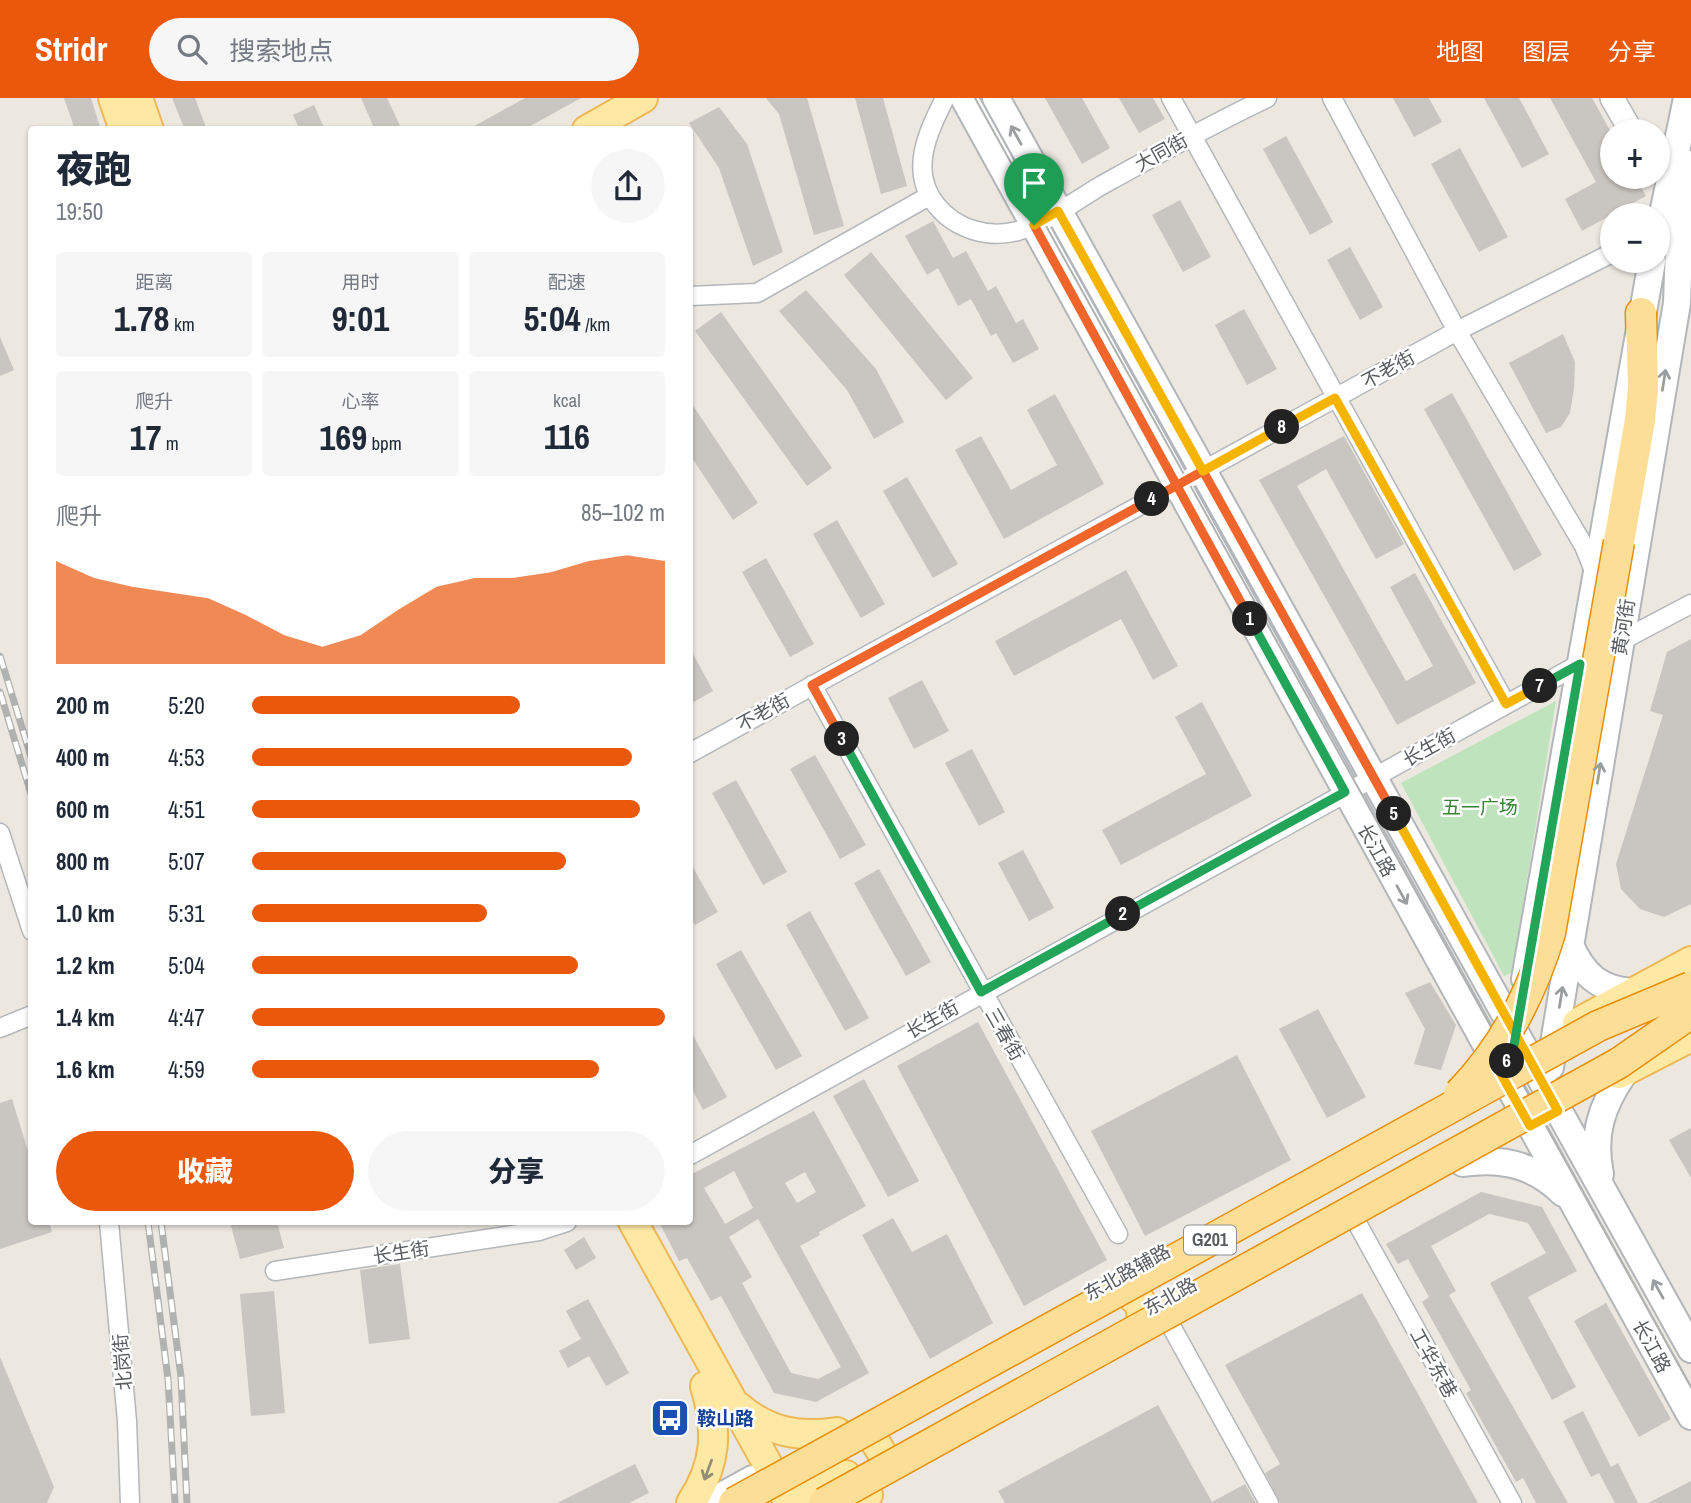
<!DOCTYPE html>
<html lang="zh">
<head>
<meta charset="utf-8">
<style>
	body { margin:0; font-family:"Archivo Narrow","Noto Sans SC",sans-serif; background:#f6f6f7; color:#1f2937; height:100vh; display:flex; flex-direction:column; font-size:26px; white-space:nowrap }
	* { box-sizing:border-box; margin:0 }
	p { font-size:23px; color:#747a83 }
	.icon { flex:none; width:38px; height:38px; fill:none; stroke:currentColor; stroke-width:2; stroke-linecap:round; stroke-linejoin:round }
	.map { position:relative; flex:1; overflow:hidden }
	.details { position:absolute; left:28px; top:28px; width:665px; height:1099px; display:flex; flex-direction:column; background:#fff; border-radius:7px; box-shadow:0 2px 5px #0004 }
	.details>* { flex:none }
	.tools { position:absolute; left:1600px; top:21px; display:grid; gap:14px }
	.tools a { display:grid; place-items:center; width:70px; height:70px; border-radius:50%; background:#fff; box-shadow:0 2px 5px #0004; font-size:35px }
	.pin { position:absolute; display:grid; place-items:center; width:60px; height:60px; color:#fff; margin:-72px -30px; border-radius:50% 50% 50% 0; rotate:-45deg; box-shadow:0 0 7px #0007 }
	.pin .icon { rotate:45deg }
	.km { position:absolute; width:35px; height:35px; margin:-18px; border-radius:50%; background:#222; color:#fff; font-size:19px; line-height:35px; text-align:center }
	.round { display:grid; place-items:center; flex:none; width:74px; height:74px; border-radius:37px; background:#f6f6f7 }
	.summary { display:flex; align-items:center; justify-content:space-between; height:119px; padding:0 28px }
	h1 { font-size:38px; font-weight:800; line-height:52px }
	.metrics { display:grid; grid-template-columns:repeat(3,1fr); gap:10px; height:119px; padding:7px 28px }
	.metrics div { display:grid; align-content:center; border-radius:7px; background:#f6f6f7; text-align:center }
	.metrics b { font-size:35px; font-weight:800 }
	.metrics small { font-size:19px; font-weight:400 }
	.metrics p { font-size:19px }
	.chart { height:196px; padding:14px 28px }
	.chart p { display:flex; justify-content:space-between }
	.chart svg { width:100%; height:126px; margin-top:7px; fill:#ea580c; opacity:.7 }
	.button { display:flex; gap:14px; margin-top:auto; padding:14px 28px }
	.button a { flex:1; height:80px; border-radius:42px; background:#ea580c; color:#fff; font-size:28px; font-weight:800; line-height:80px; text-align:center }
	.button a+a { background:#f6f6f7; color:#1f2937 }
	ul { padding:0 28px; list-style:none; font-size:23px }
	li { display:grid; grid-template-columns:112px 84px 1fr; align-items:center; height:52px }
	li i { height:18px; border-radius:9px; background:#ea580c }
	header { display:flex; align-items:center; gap:42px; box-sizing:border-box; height:98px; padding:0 35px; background:#ea580c; color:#fff }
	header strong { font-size:33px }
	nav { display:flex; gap:38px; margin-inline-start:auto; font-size:24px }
	.search { width:490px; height:63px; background:#f6f6f7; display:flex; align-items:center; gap:18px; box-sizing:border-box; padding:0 24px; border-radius:38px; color:#747a83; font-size:26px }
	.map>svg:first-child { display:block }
	.green { fill:#bfe4bd }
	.building { fill:#c9c5c0; fill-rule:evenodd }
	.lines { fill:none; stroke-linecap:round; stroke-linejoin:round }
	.minor-casing { stroke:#b3b7bb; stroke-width:21 }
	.tertiary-casing { stroke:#b3b7bb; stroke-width:26 }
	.secondary-casing { stroke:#b2b6bb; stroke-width:30 }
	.primary-casing { stroke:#eeb857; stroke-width:32 }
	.trunk-casing { stroke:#e88f04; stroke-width:33 }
	.minor { stroke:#fff; stroke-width:18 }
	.tertiary { stroke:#fff; stroke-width:23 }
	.secondary { stroke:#fff; stroke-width:26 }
	.primary { stroke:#fde8a4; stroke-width:28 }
	.trunk { stroke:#fcde96; stroke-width:30 }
	.tram { stroke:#b0b1b1; stroke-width:2 }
	.rail-casing { stroke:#b0b1b1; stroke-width:7 }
	.rail { stroke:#fff; stroke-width:4.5; stroke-dasharray:13; stroke-linecap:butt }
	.trunk-bridge-casing { stroke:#e88f04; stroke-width:33; stroke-linecap:butt }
	.trunk-bridge { stroke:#fcde96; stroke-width:30 }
	.oneway { stroke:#9b9ea0 }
	.oneway2 { stroke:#928e78 }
	.split-1-casing { stroke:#fff; stroke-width:14 }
	.split-2-casing { stroke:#fff; stroke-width:14 }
	.split-3-casing { stroke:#fff; stroke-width:14 }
	.split-4-casing { stroke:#fff; stroke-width:14 }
	.split-5-casing { stroke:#fff; stroke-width:14 }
	.split-6-casing { stroke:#fff; stroke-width:14 }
	.split-7-casing { stroke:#fff; stroke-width:14 }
	.split-8-casing { stroke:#fff; stroke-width:14 }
	.split-9-casing { stroke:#fff; stroke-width:14 }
	.split-1 { stroke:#f0652b; stroke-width:9 }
	.split-2 { stroke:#22a559; stroke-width:9 }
	.split-3 { stroke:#22a559; stroke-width:9 }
	.split-4 { stroke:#f0652b; stroke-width:9 }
	.split-5 { stroke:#f0652b; stroke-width:9 }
	.split-6 { stroke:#f5b400; stroke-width:9 }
	.split-7 { stroke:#22a559; stroke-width:9 }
	.split-8 { stroke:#f5b400; stroke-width:9 }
	.split-9 { stroke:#f5b400; stroke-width:9 }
	.labels { text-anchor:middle; stroke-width:5; stroke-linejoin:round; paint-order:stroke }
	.shield { fill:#fff; stroke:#8b8e90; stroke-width:2 }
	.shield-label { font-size:18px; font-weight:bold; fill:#595d61 }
	.street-label { font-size:19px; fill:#595d61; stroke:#fff }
	.park-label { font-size:19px; fill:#388336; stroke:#fff }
	.transit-label { font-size:19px; font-weight:bold; fill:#164399; stroke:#fff; text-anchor:start }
</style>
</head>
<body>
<header>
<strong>Stridr</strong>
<div class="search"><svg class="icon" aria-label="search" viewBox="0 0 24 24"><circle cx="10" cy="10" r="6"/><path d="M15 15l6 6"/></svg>搜索地点</div>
<nav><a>地图</a><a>图层</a><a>分享</a></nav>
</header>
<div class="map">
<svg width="1691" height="1405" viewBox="0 0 1691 1405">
	<rect width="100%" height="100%" fill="#ece8e0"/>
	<!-- green -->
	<path class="green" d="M1556 603 1512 874 1504 878 1401 685Z"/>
	<!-- building -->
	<path class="building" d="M64 0H91L101 32H75Z
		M172 0H195L207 32H185Z
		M361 0H387L402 32H375Z
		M525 0H581L523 32H467Z
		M766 0H807L844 128 814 137 779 16Z
		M855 0H883L907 88 881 96Z
		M1045 0H1082L1110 50 1082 66Z
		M1119 0H1153L1165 21 1139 35Z
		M1393 0H1429L1442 24 1414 39Z
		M1484 0H1519L1549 56 1522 70Z
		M1550 0H1592L1612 36V79H1635L1646 98 1582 133 1565 101 1596 84Z
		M314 7 325 32H300L293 17Z
		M719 9 747 46 783 154 753 168 719 70 689 25Z
		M1286 38 1333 124 1310 137 1263 51Z
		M1460 50 1508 139 1479 154 1431 66Z
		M1180 102 1211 159 1183 174 1152 117Z
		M933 123 953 160 966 153 988 193 996 188 1016 225 1023 221 1039 251 1013 265 996 235 991 238 971 201 958 208 938 170 927 177 905 138Z
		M1350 149 1383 209 1360 222 1327 162Z
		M871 154 973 280 946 302 844 177Z
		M806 192 876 271 904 324 874 341 847 292 779 213Z
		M1244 211 1277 271 1247 287 1215 227Z
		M721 214 832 370 807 388 695 233Z
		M1563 236 1575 264 1574 290 1570 315 1561 329 1546 335 1509 265Z
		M0 239 14 272 0 278Z
		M1452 295 1542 457 1514 473 1424 311Z
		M1055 296 1104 386 1004 441 955 352 981 338 1011 392 1057 367 1027 312Z
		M690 303 758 405 733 422 690 357Z
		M1344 338 1404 446 1376 461 1326 371 1297 388 1406 583 1433 568 1390 489 1415 475 1476 585 1397 627 1259 382Z
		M907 379 958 466 933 480 883 393Z
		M837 422 885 506 861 520 813 436Z
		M766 460 814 546 790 559 742 474Z
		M1126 472 1178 568 1153 582 1121 521 1014 578 995 543Z
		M1691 541V806L1664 819 1640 811 1621 791 1616 766 1663 617 1650 613 1667 554Z
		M690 550 713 593 690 606Z
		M922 582 949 633 914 651 888 600Z
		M1202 604 1252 698 1121 767 1102 732 1206 676 1175 619Z
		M972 651 1005 714 979 728 945 665Z
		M815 657 866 747 840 761 790 671Z
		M736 682 787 774 763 787 712 695Z
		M1023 752 1054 810 1029 823 998 765Z
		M690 764 718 814 695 827 690 818Z
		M879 771 931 864 906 878 854 785Z
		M810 813 869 920 845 933 786 827Z
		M741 852 802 958 776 972 716 866Z
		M1430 884 1456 927 1441 972 1414 966 1425 931 1405 895Z
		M1318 911 1366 999 1327 1020 1279 931Z
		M978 924 1107 1162 1024 1208 897 968Z
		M690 932 727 999 703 1012 690 987Z
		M1237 957 1291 1062 1145 1138 1091 1033Z
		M864 981 919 1083 888 1099 833 998Z
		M12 1001 32 1066V1124H49L52 1134 0 1151V1005Z
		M814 1013 866 1108 819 1134 820 1137 800 1148 869 1275 816 1304 774 1295 721 1198 711 1203 687 1160 679 1163 659 1124H690V1077ZM734 1073 753 1110 725 1126 704 1090ZM805 1074 816 1094 797 1105 785 1085ZM758 1121 841 1269 818 1281 791 1275 742 1185 752 1179 729 1139Z
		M1691 1030V1080L1669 1042Z
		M1481 1094 1542 1109 1577 1173 1528 1199 1576 1289 1552 1302 1490 1185 1546 1155 1528 1125 1489 1116 1431 1148 1456 1193 1449 1197 1568 1405H1536L1523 1380 1516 1384 1466 1295 1471 1292 1422 1204 1429 1199 1408 1161 1398 1166 1386 1146Z
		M893 1120 912 1154 947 1136 993 1225 930 1261 862 1137Z
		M230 1124H277L284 1150 240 1161Z
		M584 1139 596 1160 576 1172 564 1152Z
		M400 1166 410 1241 369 1246 360 1172Z
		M274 1193 285 1315 251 1318 240 1196Z
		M1362 1195 1402 1267 1478 1405H1280L1265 1375 1280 1366 1225 1267Z
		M588 1201 629 1275 606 1288 589 1258 568 1270 559 1253 581 1241 566 1213Z
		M1606 1205 1671 1321 1639 1339 1574 1223Z
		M0 1259 54 1389 47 1405H0Z
		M1158 1307 1212 1404 1245 1386 1256 1405H1005L998 1393Z
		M1583 1313 1611 1369 1618 1365 1638 1405H1615L1599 1375 1591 1379 1563 1323Z
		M635 1366 649 1395 629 1405H557Z
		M1691 1383V1405H1648Z"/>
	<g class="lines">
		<!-- minor casing -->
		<g class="minor-casing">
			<path id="minor" d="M945 0C928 34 908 74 937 108 956 131 988 141 1018 133 1048 124 1075 103 1102 87 1156 57 1210 27 1267 0
				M1171 0 1506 606
				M1332 0 1457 233 1584 448 1596 478
				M690 198 757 195 929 98
				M1615 546 1691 506
				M812 587 1118 1136
				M690 655 1457 233 1612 155
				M0 735 32 833
				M0 930 32 917
				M690 1057 1585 563
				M109 1124 127 1323 130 1405
				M1357 1125 1512 1405
				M275 1173 539 1133 567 1124
				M1171 1228 1269 1405"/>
		</g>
		<!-- tertiary casing -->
		<g class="tertiary-casing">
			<path id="tertiary" d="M1612 0 1631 33"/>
		</g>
		<!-- secondary casing -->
		<g class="secondary-casing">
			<path id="secondary" d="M964 0 1691 1318
				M996 0 1691 1251
				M1657 145 1687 0
				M1570 847C1583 877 1600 892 1633 894
				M1525 881 1652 163
				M1550 969 1677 205 1680 121 1691 66
				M1463 1065C1502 1059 1535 1067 1563 1095
				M1600 1076C1592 1037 1601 1008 1624 975
				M709 1405 753 1381"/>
		</g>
		<!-- primary casing -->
		<g class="primary-casing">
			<path id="primary" d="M113 0 124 32
				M138 0 149 32
				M587 32 643 0
				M1577 925 1691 863
				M1619 976 1691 939
				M633 1124 788 1403
				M1133 1200 1140 1202 1141 1214
				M739 1309C768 1334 799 1340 837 1334
				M874 1342 883 1357
				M691 1405C717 1366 718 1332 705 1288
				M795 1405 846 1377
				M862 1405 868 1397"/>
		</g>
		<!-- trunk casing -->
		<g class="trunk-casing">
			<path id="trunk" d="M1619 444 1640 322 1643 290 1641 215"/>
		</g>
		<!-- minor -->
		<use href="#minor" class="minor"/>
		<!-- tertiary -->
		<use href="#tertiary" class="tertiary"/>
		<!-- secondary -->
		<use href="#secondary" class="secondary"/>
		<!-- primary -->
		<use href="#primary" class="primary"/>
		<!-- trunk -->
		<use href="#trunk" class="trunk"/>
		<!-- tram -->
		<path class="tram" d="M975 0 1691 1289"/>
		<!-- rail casing -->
		<g class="rail-casing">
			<path id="rail" d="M0 558 32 662
				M0 594 32 699
				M148 1124 168 1281 175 1405
				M161 1124 181 1279 187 1405"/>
		</g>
		<!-- rail -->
		<use href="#rail" class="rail"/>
		<!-- trunk-bridge casing -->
		<g class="trunk-bridge-casing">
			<path id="trunk-bridge" d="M1459 996C1504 949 1531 897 1550 835L1619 444
				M734 1405 1598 928 1691 889
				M824 1405 1619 965 1691 915"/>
		</g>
		<!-- trunk-bridge -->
		<use href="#trunk-bridge" class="trunk-bridge"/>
	</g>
	<!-- one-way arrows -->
	<defs><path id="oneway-shaft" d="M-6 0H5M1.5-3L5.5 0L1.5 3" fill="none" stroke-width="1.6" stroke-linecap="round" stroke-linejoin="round" transform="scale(1.75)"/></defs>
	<g class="oneway">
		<use href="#oneway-shaft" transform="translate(1016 37) rotate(-119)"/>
		<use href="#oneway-shaft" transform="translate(1664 282) rotate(-81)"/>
		<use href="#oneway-shaft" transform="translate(1599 675) rotate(-81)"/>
		<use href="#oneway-shaft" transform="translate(1402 797) rotate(61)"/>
		<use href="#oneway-shaft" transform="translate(1561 899) rotate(-81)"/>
		<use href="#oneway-shaft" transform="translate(1658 1191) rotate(-119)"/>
	</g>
	<use class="oneway2" href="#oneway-shaft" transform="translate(708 1372) rotate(110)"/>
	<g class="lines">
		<!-- split-1 casing -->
		<g class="split-1-casing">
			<path id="split-1" d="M1034 127 1250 521"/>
		</g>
		<!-- split-2 casing -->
		<g class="split-2-casing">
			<path id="split-2" d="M1123 816 1345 694 1250 521"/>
		</g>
		<!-- split-3 casing -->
		<g class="split-3-casing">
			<path id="split-3" d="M842 641 981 894 1123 816"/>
		</g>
		<!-- split-4 casing -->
		<g class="split-4-casing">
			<path id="split-4" d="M842 641 812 587 1152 401"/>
		</g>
		<!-- split-5 casing -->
		<g class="split-5-casing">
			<path id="split-5" d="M1152 401 1203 373 1394 716"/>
		</g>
		<!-- split-6 casing -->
		<g class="split-6-casing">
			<path id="split-6" d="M1394 716 1558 1013 1530 1028 1497 969 1507 963"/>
		</g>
		<!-- split-7 casing -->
		<g class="split-7-casing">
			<path id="split-7" d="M1507 963 1513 953 1580 566 1540 588"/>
		</g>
		<!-- split-8 casing -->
		<g class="split-8-casing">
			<path id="split-8" d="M1282 329 1335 300 1506 606 1540 588"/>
		</g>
		<!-- split-9 casing -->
		<g class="split-9-casing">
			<path id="split-9" d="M1034 127 1058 113 1203 373 1282 329"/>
		</g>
		<!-- split-1 -->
		<use href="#split-1" class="split-1"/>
		<!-- split-2 -->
		<use href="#split-2" class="split-2"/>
		<!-- split-3 -->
		<use href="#split-3" class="split-3"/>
		<!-- split-4 -->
		<use href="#split-4" class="split-4"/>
		<!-- split-5 -->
		<use href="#split-5" class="split-5"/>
		<!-- split-6 -->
		<use href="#split-6" class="split-6"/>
		<!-- split-7 -->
		<use href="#split-7" class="split-7"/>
		<!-- split-8 -->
		<use href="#split-8" class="split-8"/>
		<!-- split-9 -->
		<use href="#split-9" class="split-9"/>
	</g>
	<!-- icons -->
	<defs>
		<g id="bus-square" transform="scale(2.0125)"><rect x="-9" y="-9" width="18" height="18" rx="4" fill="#1a4fb4" stroke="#fff"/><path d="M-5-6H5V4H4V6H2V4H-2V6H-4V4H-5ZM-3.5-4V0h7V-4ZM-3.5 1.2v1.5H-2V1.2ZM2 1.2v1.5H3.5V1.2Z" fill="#fff"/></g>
	</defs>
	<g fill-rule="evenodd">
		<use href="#bus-square" x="670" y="1320"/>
	</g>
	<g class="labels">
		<!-- shield labels -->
		<rect class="shield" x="1184" y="1127.5" width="52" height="29" rx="5"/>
		<g class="shield-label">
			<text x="1210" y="1148">G201</text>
		</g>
		<!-- street labels -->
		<g class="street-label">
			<text transform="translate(1161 54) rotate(-29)" y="7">大同街</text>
			<text transform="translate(1388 271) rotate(-29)" y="7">不老街</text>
			<text transform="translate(1623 529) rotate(-81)" y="7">黄河街</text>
			<text transform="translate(763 614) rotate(-29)" y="7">不老街</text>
			<text transform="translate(1429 649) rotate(-29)" y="7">长生街</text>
			<text transform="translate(1377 752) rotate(61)" y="7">长江路</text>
			<text transform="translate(932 921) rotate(-29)" y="7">长生街</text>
			<text transform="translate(1005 936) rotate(60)" y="7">三春街</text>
			<text transform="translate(401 1154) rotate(-9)" y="7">长生街</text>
			<text transform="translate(1127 1174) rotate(-29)" y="7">东北路辅路</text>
			<text transform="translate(1170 1198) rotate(-29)" y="7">东北路</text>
			<text transform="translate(1652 1248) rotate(61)" y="7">长江路</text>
			<text transform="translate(122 1264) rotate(-95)" y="7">北岗街</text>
			<text transform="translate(1434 1265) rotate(61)" y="7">工华东巷</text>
		</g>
		<!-- park labels -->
		<g class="park-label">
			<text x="1480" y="716">五一广场</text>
		</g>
		<!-- transit labels -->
		<g class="transit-label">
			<text x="697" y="1327">鞍山路</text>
		</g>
	</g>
</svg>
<div class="tools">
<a>+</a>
<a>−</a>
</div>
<div class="pin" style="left:1034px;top:127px;background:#1e9e55"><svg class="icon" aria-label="arrive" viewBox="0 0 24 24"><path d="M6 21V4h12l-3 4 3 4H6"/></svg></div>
<b class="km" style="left:1250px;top:521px">1</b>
<b class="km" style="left:1123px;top:816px">2</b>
<b class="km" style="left:842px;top:641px">3</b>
<b class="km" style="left:1152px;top:401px">4</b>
<b class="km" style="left:1394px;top:716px">5</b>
<b class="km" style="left:1507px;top:963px">6</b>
<b class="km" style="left:1540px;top:588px">7</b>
<b class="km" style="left:1282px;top:329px">8</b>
<section class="details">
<div class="summary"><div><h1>夜跑</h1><p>19:50</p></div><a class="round"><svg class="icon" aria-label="share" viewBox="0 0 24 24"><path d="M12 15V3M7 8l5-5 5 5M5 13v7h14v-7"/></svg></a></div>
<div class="metrics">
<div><p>距离</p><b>1.78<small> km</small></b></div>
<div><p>用时</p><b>9:01</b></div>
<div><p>配速</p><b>5:04<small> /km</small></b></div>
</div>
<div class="metrics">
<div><p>爬升</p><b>17<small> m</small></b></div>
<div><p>心率</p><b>169<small> bpm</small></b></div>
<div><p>kcal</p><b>116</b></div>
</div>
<div class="chart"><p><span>爬升</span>85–102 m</p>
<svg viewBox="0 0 160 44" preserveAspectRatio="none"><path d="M0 44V8L10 14L20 17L30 19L40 21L50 27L60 34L70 38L80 34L90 25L100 17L110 14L120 14L130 12L140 8L150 6L160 8V44z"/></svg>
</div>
<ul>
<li><b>200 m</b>5:20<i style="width:65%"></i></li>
<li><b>400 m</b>4:53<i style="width:92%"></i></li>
<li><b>600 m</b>4:51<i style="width:94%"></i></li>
<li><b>800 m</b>5:07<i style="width:76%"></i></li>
<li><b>1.0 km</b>5:31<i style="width:57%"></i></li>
<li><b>1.2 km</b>5:04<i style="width:79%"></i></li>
<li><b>1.4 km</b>4:47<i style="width:100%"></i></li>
<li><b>1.6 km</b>4:59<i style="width:84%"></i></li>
</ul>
<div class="button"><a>收藏</a><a>分享</a></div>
</section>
</div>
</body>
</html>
